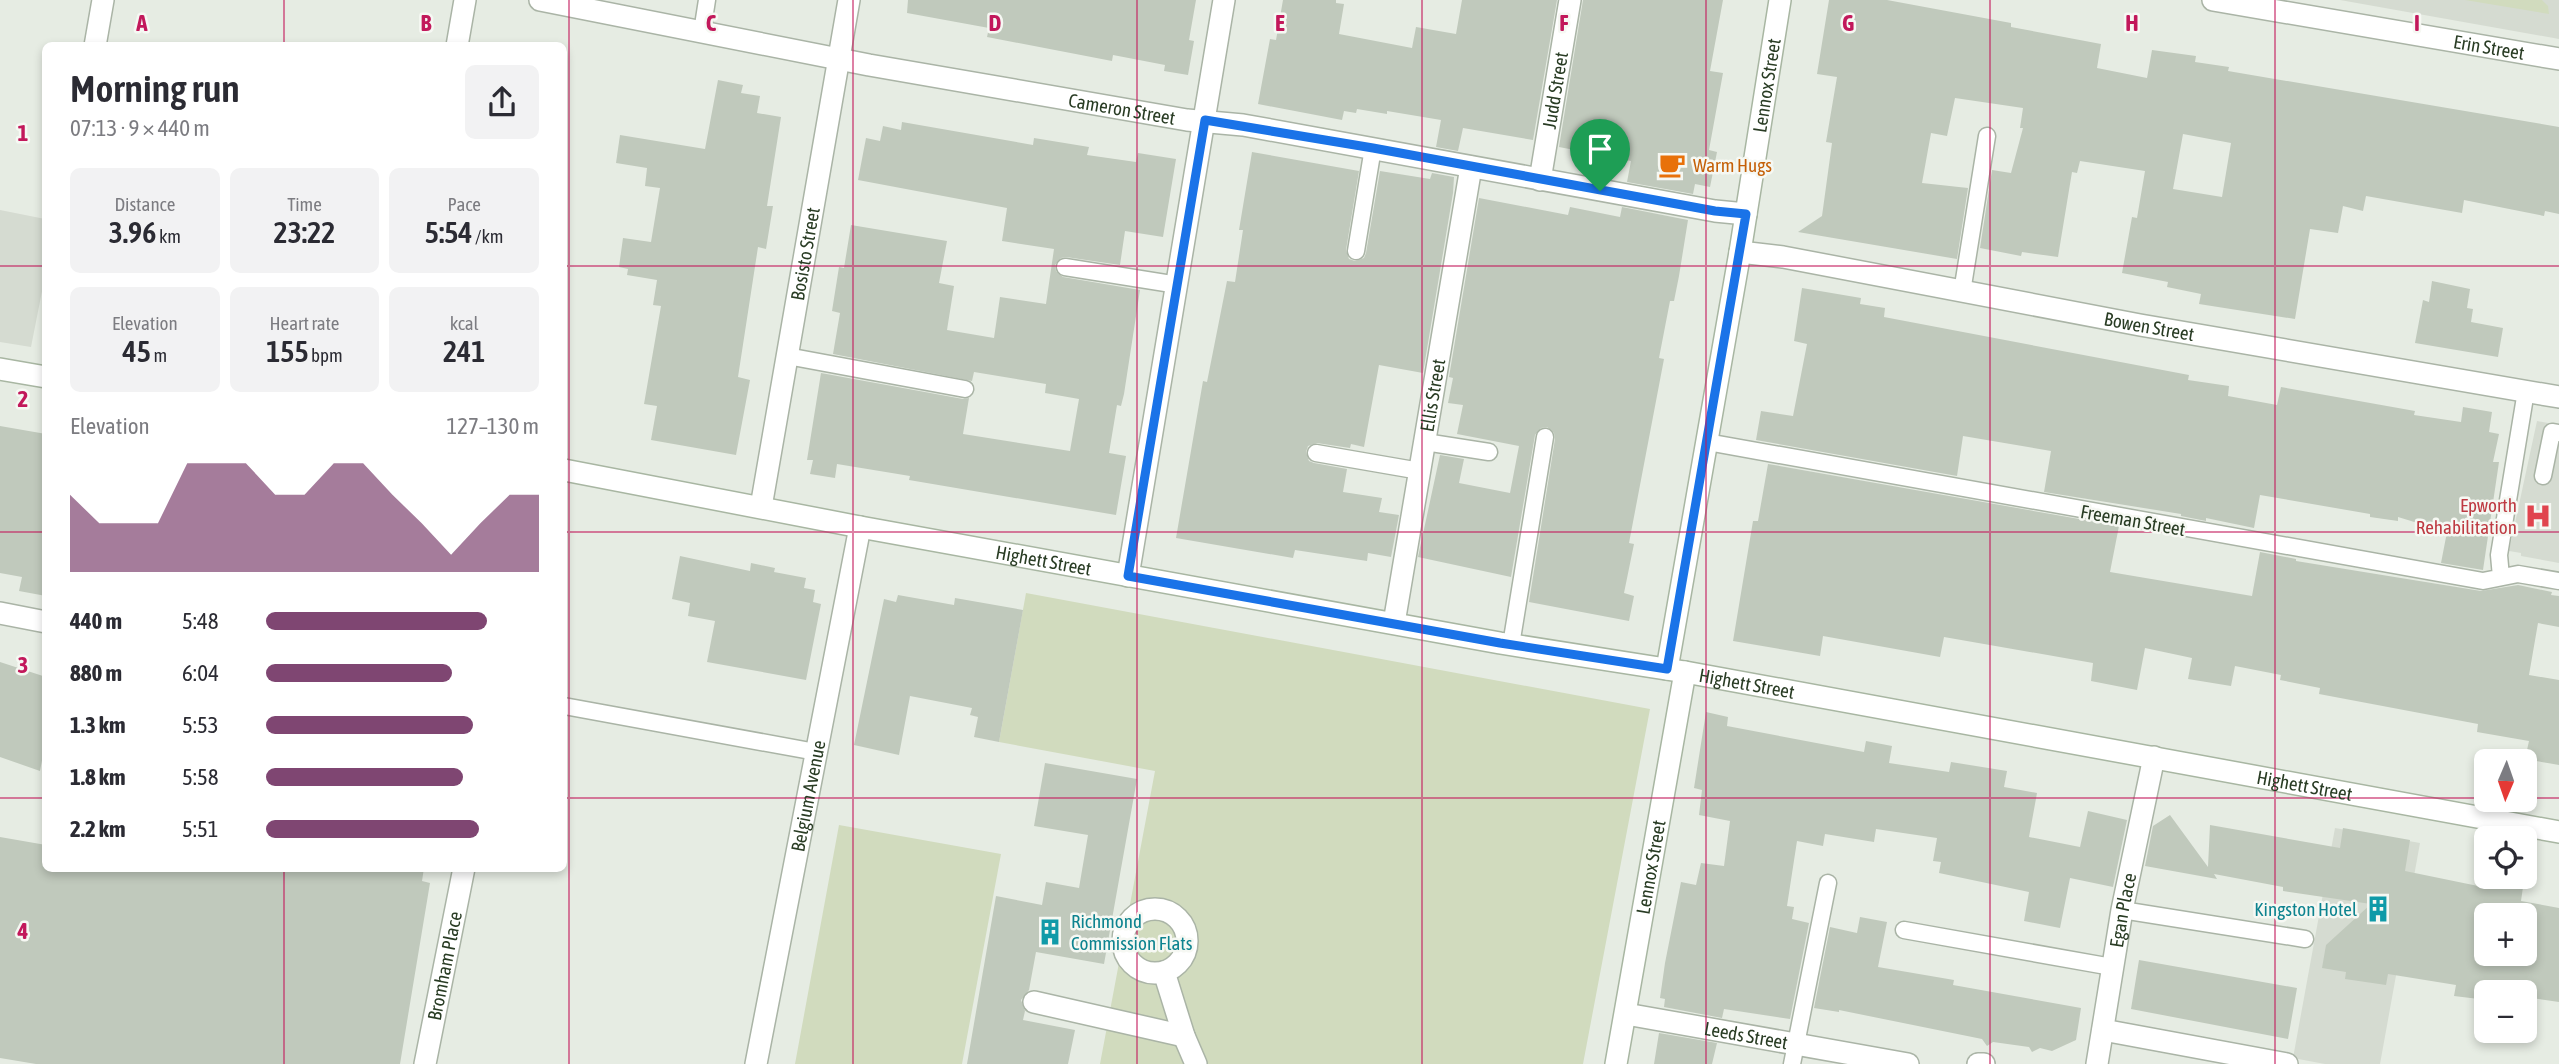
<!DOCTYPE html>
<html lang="en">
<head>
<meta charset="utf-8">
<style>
	body { margin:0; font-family:"Asap Condensed",sans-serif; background:#f2f2f3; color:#2b2b33; height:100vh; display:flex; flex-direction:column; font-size:26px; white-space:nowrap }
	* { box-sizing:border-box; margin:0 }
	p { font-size:23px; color:#7c7c81 }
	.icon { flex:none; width:38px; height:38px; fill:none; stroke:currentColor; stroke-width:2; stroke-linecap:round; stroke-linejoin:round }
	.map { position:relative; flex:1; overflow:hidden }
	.drawer { position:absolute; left:42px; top:42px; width:525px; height:830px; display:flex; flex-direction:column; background:#fff; border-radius:10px; box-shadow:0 4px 10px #0003 }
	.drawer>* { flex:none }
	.needle { width:46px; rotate:182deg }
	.buttons { position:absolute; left:2474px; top:749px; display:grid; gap:14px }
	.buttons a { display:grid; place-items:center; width:63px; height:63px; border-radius:10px; background:#fff; box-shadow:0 4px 10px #0003; font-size:35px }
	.pin { position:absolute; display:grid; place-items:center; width:60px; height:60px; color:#fff; margin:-72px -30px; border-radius:50% 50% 50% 0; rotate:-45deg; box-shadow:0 0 7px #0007 }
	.pin .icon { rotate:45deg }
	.round { display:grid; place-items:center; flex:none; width:74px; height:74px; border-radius:10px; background:#f2f2f3 }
	.head { display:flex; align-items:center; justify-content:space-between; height:119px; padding:0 28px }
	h1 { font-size:38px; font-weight:600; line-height:52px }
	.figures { display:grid; grid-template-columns:repeat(3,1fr); gap:10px; height:119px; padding:7px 28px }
	.figures div { display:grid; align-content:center; border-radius:10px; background:#f2f2f3; text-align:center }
	.figures b { font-size:30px; font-weight:600 }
	.figures small { font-size:19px; font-weight:400 }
	.figures p { font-size:19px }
	.chart { height:196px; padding:14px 28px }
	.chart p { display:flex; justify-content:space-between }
	.chart svg { width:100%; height:126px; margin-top:7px; fill:#7f4672; opacity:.7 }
	ul { padding:0 28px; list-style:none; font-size:23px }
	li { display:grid; grid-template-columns:112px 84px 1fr; align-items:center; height:52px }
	li i { height:18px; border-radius:9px; background:#7f4672 }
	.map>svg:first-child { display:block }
	.built { fill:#d5dbd1 }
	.green { fill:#d1dbbe }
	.building { fill:#c0c9bc; fill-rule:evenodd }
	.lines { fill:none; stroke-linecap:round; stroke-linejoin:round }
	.lane-casing { stroke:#aab4a6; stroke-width:19 }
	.street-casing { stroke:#aab4a6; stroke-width:24 }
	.secondary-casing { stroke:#a8b6a2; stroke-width:24 }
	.lane { stroke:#fff; stroke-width:16 }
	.street { stroke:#fff; stroke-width:21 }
	.secondary { stroke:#fff; stroke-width:21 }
	.route-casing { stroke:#fff; stroke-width:14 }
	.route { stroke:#1a73e8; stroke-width:9 }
	.grid { fill:none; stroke:#c2185b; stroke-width:2; stroke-opacity:0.55 }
	.labels { text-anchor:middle; stroke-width:5; stroke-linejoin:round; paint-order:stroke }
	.street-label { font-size:19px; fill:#293c24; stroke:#f6f8f3 }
	.food-label { font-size:19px; fill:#c56008; stroke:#f6f8f3; text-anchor:start }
	.health-label { font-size:19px; fill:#be3a42; stroke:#f6f8f3; text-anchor:end }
	.culture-label { font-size:19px; fill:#0d838f; stroke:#f6f8f3; text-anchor:end }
	.grid-label { font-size:23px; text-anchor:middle; font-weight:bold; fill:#c2185b; stroke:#f6f8f3; stroke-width:5; stroke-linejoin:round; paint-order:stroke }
</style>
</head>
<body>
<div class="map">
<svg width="2559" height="1064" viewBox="0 0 2559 1064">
	<rect width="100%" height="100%" fill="#e6ece3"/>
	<!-- built -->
	<path class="built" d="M2340 0H2559V39Z
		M0 210 45 219V276L31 347 0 342Z
		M2537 421 2559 425V563L2521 556V553L2509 551Z
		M2335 828 2420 843 2380 1064H2325L2293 1058Z"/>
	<!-- green -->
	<path class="green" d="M2465 0H2542L2548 6 2549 14Z
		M1026 593 1650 709 1583 1064H1100L1155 771 999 742Z
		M839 825 1001 854 962 1064H795Z"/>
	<!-- building -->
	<path class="building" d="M908 0H1196L1189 40 1194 41 1188 75 1164 71 1165 65 1113 55 1112 61 987 37 989 28 907 13Z
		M1283 0H1336V3L1344 4 1339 34 1412 48 1416 27 1456 34 1462 0H1557L1533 140 1463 128 1458 151 1436 147 1441 120 1387 111V114L1357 109 1356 113 1344 111 1342 120 1258 104 1270 39 1276 40Z
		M1583 0H1723L1710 71 1723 73 1709 150 1717 152 1710 187 1695 184 1693 194 1627 182 1631 161 1559 147Z
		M1829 0H1887L2011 23V27L2101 44 2097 68 2147 78 2152 50 2196 56 2195 62 2229 67 2228 71 2559 127V214L2545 211 2544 216 2464 200 2462 213 2366 196 2363 211 2343 206 2338 233 2310 229 2295 319 2199 304 2201 294 2167 287 2168 282 2122 273 2132 217 2137 218 2145 171 2080 161 2077 173 2072 172 2058 257 2022 252 2021 256 1980 248 1992 170 2011 173 2023 128H2020L2023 108 1955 98 1947 136 1931 133 1922 183 1968 188 1957 259 1798 232 1822 216 1832 143 1826 142 1837 77 1817 74ZM2183 134 2231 143 2222 197 2173 189Z
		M718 80 743 85 741 93 760 96 757 113 781 117 767 206H773L766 249 758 247 738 377 750 380 736 455 651 440 657 406 644 404 661 306 653 305 657 280 627 275 628 269 619 267 623 238 651 242 660 188 645 186 647 168 616 163 620 135 705 149Z
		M902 122 1033 145 1034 138 1089 147 1087 155 1136 162 1138 153 1176 159 1163 237 1125 231 1120 265 1066 257 1061 258 1055 265 1056 271 1063 277 1140 290 1124 394 1121 406 1117 405 1109 453 1126 456 1116 515 909 480 910 476 837 464 835 478 810 474 813 460H807L821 373 963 399 969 398 963 434 1070 451 1079 399 1045 393 1046 384 974 372 972 381 833 354 840 313 832 311 839 267 844 268 851 225 947 241 939 283 954 286 947 330 994 338 1000 297 1046 304 1054 249 1002 241 1007 208 858 180 866 138 880 141 883 126 901 130Z
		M1252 152 1359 171 1346 250 1349 259 1355 261 1364 258 1366 253 1380 171 1430 179 1432 173 1454 177 1453 193 1423 373 1379 365 1364 447 1351 444 1350 448 1317 443 1308 446 1306 452 1309 461 1314 463 1347 469 1343 492 1382 498 1379 512 1399 515 1391 557 1368 553 1367 561 1295 550 1293 558 1176 538 1203 381 1207 382 1227 281 1235 282 1243 230H1239Z
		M1479 198 1568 215 1570 207 1620 217 1622 207 1688 220 1679 276 1674 301H1670L1659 358 1664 359 1629 543 1634 544 1624 593 1634 596 1629 621 1529 602 1555 439 1554 433 1547 427 1541 428 1535 435 1511 577 1418 557 1440 455 1464 459 1459 483 1510 493 1519 446 1457 434 1463 405 1448 403 1453 378 1449 377Z
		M2432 281 2470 289 2467 308 2473 309 2471 322 2503 328 2498 357 2415 343 2423 300 2429 302Z
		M1802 288 1861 298 1860 304 1885 308 1884 317 2189 375 2188 380 2229 386 2228 396 2277 405 2281 387 2415 411 2414 415 2461 422 2463 407 2492 412 2489 432 2499 434 2493 462H2499L2483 570 2441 563 2447 532 2398 517V521L2370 517V514L2260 495 2254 528 2206 518V521L2181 516V514L2044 492 2051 451 1963 436 1957 476 1756 440 1761 411 1793 416 1807 344 1794 341Z
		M0 426 46 434V596L19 591 22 577 0 573Z
		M1768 464 2119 526 2110 572 2252 596 2260 552 2296 559V561L2481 591 2518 585 2552 592 2551 595 2559 596V627L2538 623 2529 675 2559 680V765L2525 759 2529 741 2477 732 2478 724 2319 694 2320 688 2280 680 2281 675 2235 666 2231 686 2188 679 2192 658 2145 648 2137 690 2091 681 2093 663 1944 637 1940 657 1823 636 1820 656 1733 641 1753 521H1758Z
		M680 556 750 571 751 563 775 568 774 572 806 578 804 588 815 590 813 602 821 604 806 680 707 662 715 621 688 616 690 603 672 599Z
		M898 595 954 605 955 598 1023 610 999 742 974 737 978 717 970 715 972 708 910 696 899 755 854 745 884 599 896 602Z
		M0 662 46 677V740L40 771 0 757Z
		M1706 712 1728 717 1727 726 1864 752 1866 741 1892 746 1889 763 1949 772 1951 762 2007 771 2004 787 2037 793 2029 837 2080 847 2088 811 2127 820 2113 887 2070 878 2060 928 2024 921 2029 892 1939 873 1941 862 1933 861 1937 838 1876 829 1874 842 1825 834 1823 846 1797 841 1787 906 1794 907 1792 919 1809 923 1790 1019 1724 1009 1722 1018 1664 1007 1665 999 1660 998 1665 963 1681 882 1696 885 1701 863 1724 866 1730 821 1699 815 1702 790 1694 788Z
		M1045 763 1137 779 1104 964 1036 952 1029 990 1021 1000 1025 1011 1023 1020 1075 1030 1068 1064H967L996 896 1042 905 1046 882 1079 888 1088 835 1034 826Z
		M2170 815 2208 867 2210 825 2340 848 2343 828 2410 840 2405 871 2478 886 2479 880 2523 887 2521 901 2559 908V1002L2525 997V992H2487V1000L2454 996 2456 985 2388 974 2386 985 2345 979 2346 972 2322 968 2326 945 2371 904 2283 891V887L2214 874 2217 879 2145 866 2153 826ZM2487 915H2525V954H2487Z
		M0 837 46 845V868H424L422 881 430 883 400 1064H36L0 1058Z
		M1860 917 1887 922 1878 967 1954 980 1953 985 2081 1008 2076 1040 2052 1051 2040 1048 2032 1052 2029 1047 1993 1042 1987 1046 1982 1039 1839 1010V1012L1814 1008 1830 927 1857 933Z
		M2139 960 2297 988 2288 1039 2131 1009Z
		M1659 1033 1717 1043 1712 1064H1654Z"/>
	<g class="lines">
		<!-- lane casing -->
		<g class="lane-casing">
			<path id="lane" d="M702 32 707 0
				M1356 251 1373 148
				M1065 267 1178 285
				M1962 292 1987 136
				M787 356 965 389
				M1425 442 1489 452
				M1707 442 2483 581 2518 574 2559 581
				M1316 453 1420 471
				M2543 476 2552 432 2559 433
				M2501 577 2499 555 2526 391
				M1511 645 1545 437
				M564 706 816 752
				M2122 910 2305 939
				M1904 930 2112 967
				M1792 1064 1828 883"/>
		</g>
		<!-- street casing -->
		<g class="street-casing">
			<g id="street">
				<path id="s1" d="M540 0 869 65 1187 120 1243 125 1715 211 1746 214"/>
				<path id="s2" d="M2213 0 2559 59"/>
				<path d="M95 46 103 0"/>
				<path d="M457 46 465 0"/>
				<path id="s3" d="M1540 180 1570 0"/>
				<path id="s4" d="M1740 252 1783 257 2140 325 2559 397"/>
				<path id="s5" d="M761 507 849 0"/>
				<path d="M1128 576 1224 0"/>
				<path d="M0 613 46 622"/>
				<path id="s6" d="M1394 623 1471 167"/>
				<circle cx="1155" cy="941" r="32"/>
				<path d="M1164 972 1184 1036 1196 1064"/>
				<path d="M1034 1002 1184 1036"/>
				<path id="s7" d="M1626 1014 1908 1064"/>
				<path d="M2103 1030 2287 1064"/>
				<path id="s8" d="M425 1064 464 868"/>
				<path id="s9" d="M756 1064 860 527"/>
				<path d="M1978 1064H1984"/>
				<path id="s10" d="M2097 1064 2122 910 2154 757"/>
			</g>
		</g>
		<!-- secondary casing -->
		<g class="secondary-casing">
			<g id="secondary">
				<path d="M0 369 46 377"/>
				<path id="s11" d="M564 470 860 527 1500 643 1685 672 2559 832"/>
				<path id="s12" d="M1667 669 1740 252 1780 0"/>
				<path id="s13" d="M1616 1064 1685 672"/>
			</g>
		</g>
		<!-- lane -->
		<use href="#lane" class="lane"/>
		<!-- street -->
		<use href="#street" class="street"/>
		<!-- secondary -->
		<use href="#secondary" class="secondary"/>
	</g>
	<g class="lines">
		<!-- route casing -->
		<g class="route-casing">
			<path id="route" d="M1205 120 1373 148 1715 211 1746 214 1667 669 1500 643 1128 576Z"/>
		</g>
		<!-- route -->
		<use href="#route" class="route"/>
	</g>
	<!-- grid -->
	<path class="grid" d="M284 0V46M569 0V1064M853 0V1064M1137 0V1064M1422 0V1064M1706 0V1064M1990 0V1064M2275 0V1064M0 266H46M564 266H2559M0 532H46M564 532H2559M0 798H46M564 798H2487M2525 798H2559M284 868V1064"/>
	<!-- icons -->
	<defs>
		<g id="cafe-bare" transform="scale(2.1)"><path d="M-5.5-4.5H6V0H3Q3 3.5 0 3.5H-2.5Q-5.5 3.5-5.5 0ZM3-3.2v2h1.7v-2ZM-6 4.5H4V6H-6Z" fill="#e8710a" stroke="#f6f8f3" stroke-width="2.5" paint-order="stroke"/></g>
		<g id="hospital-bare" transform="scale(2.1)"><path d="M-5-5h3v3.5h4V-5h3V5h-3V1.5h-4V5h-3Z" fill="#e0444e" stroke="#f6f8f3" stroke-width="2.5" paint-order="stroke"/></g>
		<g id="building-bare" transform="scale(2.1)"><path d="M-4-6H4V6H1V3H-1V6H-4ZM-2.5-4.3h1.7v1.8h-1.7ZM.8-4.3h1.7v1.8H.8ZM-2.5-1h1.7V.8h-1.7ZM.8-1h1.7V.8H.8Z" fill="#0f9aa8" stroke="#f6f8f3" stroke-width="2.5" paint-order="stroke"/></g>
	</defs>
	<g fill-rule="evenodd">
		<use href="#cafe-bare" x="1672" y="165"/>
		<use href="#hospital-bare" x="2538" y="516"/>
		<use href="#building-bare" x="2378" y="909"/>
		<use href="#building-bare" x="1050" y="932"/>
	</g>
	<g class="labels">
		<!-- street labels -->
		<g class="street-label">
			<text dy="7" stroke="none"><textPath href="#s2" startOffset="280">Erin Street</textPath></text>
			<text dy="7" stroke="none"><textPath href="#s12" startOffset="592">Lennox Street</textPath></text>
			<text dy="7" stroke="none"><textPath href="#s3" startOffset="91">Judd Street</textPath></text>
			<text dy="7" stroke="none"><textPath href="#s1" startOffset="592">Cameron Street</textPath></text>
			<text dy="7" stroke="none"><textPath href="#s5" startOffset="257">Bosisto Street</textPath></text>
			<text dy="7" stroke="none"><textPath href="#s4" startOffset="416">Bowen Street</textPath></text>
			<text dy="7" stroke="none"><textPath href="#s6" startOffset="231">Ellis Street</textPath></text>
			<text transform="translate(2133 520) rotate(10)" y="7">Freeman Street</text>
			<text dy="7" stroke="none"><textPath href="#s11" startOffset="488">Highett Street</textPath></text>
			<text dy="7" stroke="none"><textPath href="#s11" startOffset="1202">Highett Street</textPath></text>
			<text dy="7" stroke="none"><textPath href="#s11" startOffset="1769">Highett Street</textPath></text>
			<text dy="7" stroke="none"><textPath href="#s9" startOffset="273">Belgium Avenue</textPath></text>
			<text dy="7" stroke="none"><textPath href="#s13" startOffset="200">Lennox Street</textPath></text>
			<text dy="7" stroke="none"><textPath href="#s10" startOffset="156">Egan Place</textPath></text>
			<text dy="7" stroke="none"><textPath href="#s8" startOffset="100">Bromham Place</textPath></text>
			<text dy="7" stroke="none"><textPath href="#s7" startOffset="122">Leeds Street</textPath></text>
		</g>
		<!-- food labels -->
		<g class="food-label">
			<text x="1693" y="172">Warm Hugs</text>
		</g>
		<!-- health labels -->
		<g class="health-label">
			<text x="2517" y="512">Epworth<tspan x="2517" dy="22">Rehabilitation</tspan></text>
		</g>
		<!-- culture labels -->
		<g class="culture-label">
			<text x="2357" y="916">Kingston Hotel</text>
			<text x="1071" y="928" text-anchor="start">Richmond<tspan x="1071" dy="22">Commission Flats</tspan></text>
		</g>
	</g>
	<g class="grid-label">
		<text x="142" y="31">A</text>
		<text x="426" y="31">B</text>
		<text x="711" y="31">C</text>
		<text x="995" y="31">D</text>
		<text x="1280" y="31">E</text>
		<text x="1564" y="31">F</text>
		<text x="1848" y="31">G</text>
		<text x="2132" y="31">H</text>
		<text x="2417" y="31">I</text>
		<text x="23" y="141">1</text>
		<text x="23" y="407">2</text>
		<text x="23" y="673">3</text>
		<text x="23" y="939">4</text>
	</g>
</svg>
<div class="buttons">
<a><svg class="needle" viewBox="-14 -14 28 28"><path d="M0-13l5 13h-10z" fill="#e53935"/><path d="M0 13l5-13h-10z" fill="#7c7c81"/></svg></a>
<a><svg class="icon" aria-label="locate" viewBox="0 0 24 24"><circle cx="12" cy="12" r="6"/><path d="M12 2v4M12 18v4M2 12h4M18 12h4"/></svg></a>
<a>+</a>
<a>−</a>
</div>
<div class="pin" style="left:1600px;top:191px;background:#1e9e55"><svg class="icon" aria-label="arrive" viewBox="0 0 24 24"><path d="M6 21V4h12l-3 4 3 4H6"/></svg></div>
<section class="drawer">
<div class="head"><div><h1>Morning run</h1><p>07:13 · 9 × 440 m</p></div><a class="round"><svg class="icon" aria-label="share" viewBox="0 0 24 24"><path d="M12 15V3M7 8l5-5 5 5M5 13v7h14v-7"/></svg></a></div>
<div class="figures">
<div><p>Distance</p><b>3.96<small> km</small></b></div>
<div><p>Time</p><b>23:22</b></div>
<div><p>Pace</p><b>5:54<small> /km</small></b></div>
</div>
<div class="figures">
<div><p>Elevation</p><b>45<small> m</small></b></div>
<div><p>Heart rate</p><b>155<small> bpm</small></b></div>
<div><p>kcal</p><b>241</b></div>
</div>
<div class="chart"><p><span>Elevation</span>127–130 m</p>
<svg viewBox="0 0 160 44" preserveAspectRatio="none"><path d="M0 44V17L10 27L20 27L30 27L40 6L50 6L60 6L70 17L80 17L90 6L100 6L110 17L120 27L130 38L140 27L150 17L160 17V44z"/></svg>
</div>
<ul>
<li><b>440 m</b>5:48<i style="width:81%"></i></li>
<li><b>880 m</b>6:04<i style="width:68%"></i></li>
<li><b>1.3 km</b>5:53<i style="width:76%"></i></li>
<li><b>1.8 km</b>5:58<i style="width:72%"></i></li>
<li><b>2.2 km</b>5:51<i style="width:78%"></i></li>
</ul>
</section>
</div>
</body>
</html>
